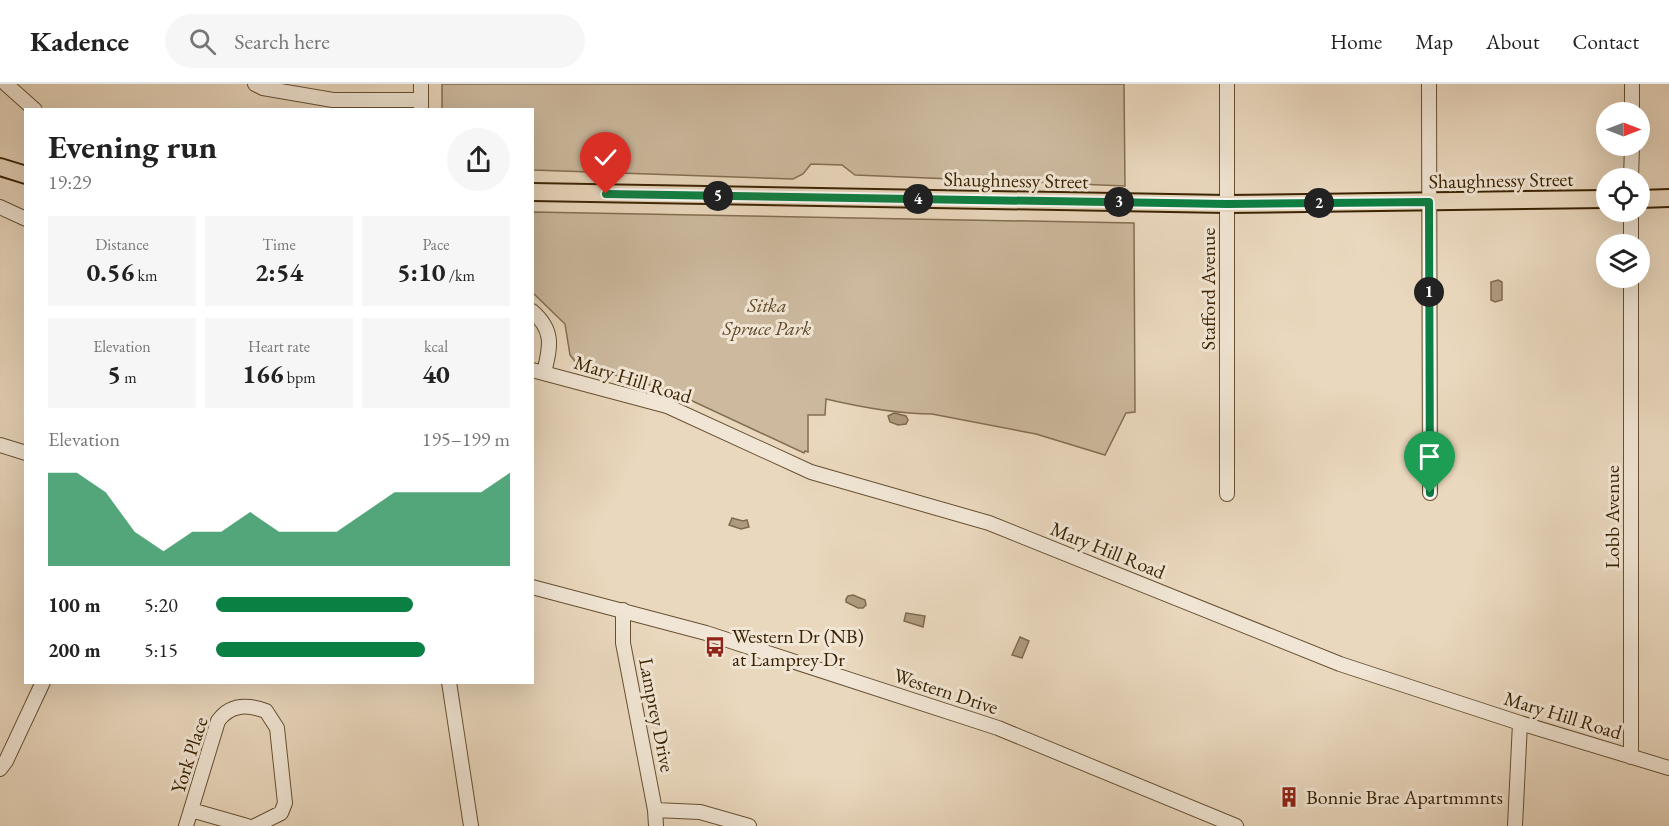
<!DOCTYPE html>
<html lang="en">
<head>
<meta charset="utf-8">
<style>
	body { margin:0; font-family:"EB Garamond",serif; background:#f6f6f6; color:#222; height:100vh; display:flex; flex-direction:column; font-size:22px; white-space:nowrap }
	* { box-sizing:border-box; margin:0 }
	p { font-size:20px; color:#767676 }
	.icon { flex:none; width:33px; height:33px; fill:none; stroke:currentColor; stroke-width:2; stroke-linecap:round; stroke-linejoin:round }
	.map { position:relative; flex:1; overflow:hidden }
	.drawer { position:absolute; left:24px; top:24px; width:510px; height:576px; display:flex; flex-direction:column; background:#fff; border-radius:0px; box-shadow:0 6px 24px #0002 }
	.drawer>* { flex:none }
	.needle { width:39px; rotate:90deg }
	.fabs { position:absolute; left:1596px; top:18px; display:grid; gap:12px }
	.fabs a { display:grid; place-items:center; width:54px; height:54px; border-radius:50%; background:#fff; box-shadow:0 6px 24px #0002; font-size:30px }
	.pin { position:absolute; display:grid; place-items:center; width:51px; height:51px; color:#fff; margin:-62px -26px; border-radius:50% 50% 50% 0; rotate:-45deg; box-shadow:0 0 6px #0007 }
	.pin .icon { rotate:45deg }
	.km { position:absolute; width:30px; height:30px; margin:-15px; border-radius:50%; background:#222; color:#fff; font-size:16px; line-height:30px; text-align:center }
	.round { display:grid; place-items:center; flex:none; width:63px; height:63px; border-radius:32px; background:#f6f6f6 }
	.head { display:flex; align-items:center; justify-content:space-between; height:102px; padding:0 24px }
	h1 { font-size:33px; font-weight:700; line-height:45px }
	.stats { display:grid; grid-template-columns:repeat(3,1fr); gap:9px; height:102px; padding:6px 24px }
	.stats div { display:grid; align-content:center; border-radius:0px; background:#f6f6f6; text-align:center }
	.stats b { font-size:26px; font-weight:700 }
	.stats small { font-size:16px; font-weight:400 }
	.stats p { font-size:16px }
	.chart { height:168px; padding:12px 24px }
	.chart p { display:flex; justify-content:space-between }
	.chart svg { width:100%; height:108px; margin-top:6px; fill:#0b8043; opacity:.7 }
	ul { padding:0 24px; list-style:none; font-size:20px }
	li { display:grid; grid-template-columns:96px 72px 1fr; align-items:center; height:45px }
	li i { height:15px; border-radius:8px; background:#0b8043 }
	header { display:flex; align-items:center; gap:36px; box-sizing:border-box; height:84px; padding:0 30px; background:#fff; border-bottom:2px solid #e0e0e0 }
	header strong { font-size:28px }
	nav { display:flex; gap:33px; margin-inline-start:auto; font-size:21px }
	.search { width:420px; height:54px; background:#f6f6f6; display:flex; align-items:center; gap:15px; box-sizing:border-box; padding:0 21px; border-radius:33px; color:#767676; font-size:22px }
	.map>svg:first-child { display:block }
	.green { fill:#ccb99e; stroke:#846e50; stroke-width:1.5 }
	.water { fill:#ae9a7e; stroke:#806a4d; stroke-width:1.5 }
	.lines { fill:none; stroke-linecap:round; stroke-linejoin:round }
	.minor-casing { stroke:#675032; stroke-width:16 }
	.major-casing { stroke:#3b2303; stroke-width:20 }
	.minor { stroke:#f1e6d5; stroke-width:14 }
	.major { stroke:#ead8be; stroke-width:16 }
	.route-casing { stroke:#fff; stroke-width:12 }
	.route { stroke:#0b8043; stroke-width:8 }
	.labels { text-anchor:middle; stroke-width:6; stroke-linejoin:round; paint-order:stroke }
	.street-label { font-size:20px; fill:#3b2303; stroke:#f1e6d5 }
	.park-label { font-size:20px; font-style:italic; fill:#5f482a; stroke:#f1e6d5 }
	.poi-label { font-size:20px; fill:#3b2303; stroke:#f1e6d5; text-anchor:start }
</style>
</head>
<body>
<header>
<strong>Kadence</strong>
<div class="search"><svg class="icon" aria-label="search" viewBox="0 0 24 24"><circle cx="10" cy="10" r="6"/><path d="M15 15l6 6"/></svg>Search here</div>
<nav><a>Home</a><a>Map</a><a>About</a><a>Contact</a></nav>
</header>
<div class="map">
<svg width="1669" height="742" viewBox="0 0 1669 742">
	<rect width="100%" height="100%" fill="#ead8be"/>
	<filter id="stains"><feTurbulence type="fractalNoise" baseFrequency=".00333" numOctaves="4"/><feColorMatrix values="0 0 0 0 .2 0 0 0 0 .09 0 0 0 0 .02 0 0 0 .5 -.17"/></filter>
	<radialGradient id="worn" r=".72"><stop offset=".6" stop-color="#630" stop-opacity="0"/><stop offset="1" stop-color="#630" stop-opacity=".3"/></radialGradient>
	<!-- green -->
	<path class="green" d="M442 0H1124L1125 102 855 91 842 81 811 80 803 90 793 95 533 86 532 26 442 25Z
		M532 128 1134 139 1135 328 1126 329 1105 371 1036 350 932 330C896 330 860 323 826 315L825 331H808V368L805 367 804 369 671 307 577 280 570 271 565 240 533 209Z"/>
	<!-- water -->
	<path class="water" d="M1498 196 1502 198V216L1495 218 1491 216V198Z
		M894 329 906 332 908 336 906 340 898 341 890 338 888 332Z
		M732 434 743 437 747 436 749 443 741 445 729 441Z
		M853 511 865 516 866 521 863 524H858L846 518V515L848 512Z
		M906 529 925 532 923 543 904 537Z
		M1020 553 1029 557 1022 574 1012 571Z"/>
	<g class="lines">
		<!-- minor casing -->
		<g class="minor-casing">
			<path id="minor" d="M6 0 35 26
				M255 0 263 4 333 16H421
				M1429 0 1430 409
				M421 25V0
				M1632 28V0
				M1631 94 1632 62
				M0 123 26 135
				M1631 160V128
				M532 227C555 247 550 263 544 289
				M532 286 667 322 811 388 989 439 1340 580 1520 639 1669 684
				M0 361 26 369
				M1227 410V0
				M532 503 706 549 998 644 1236 742
				M623 526V559L655 726 656 742
				M449 598 471 742
				M1631 673V194
				M0 685 6 677 43 598
				M191 726 247 742
				M655 726 700 728 749 742
				M186 742 218 637C230 620 247 620 266 627L277 644 285 719 281 729 255 742
				M1515 742 1520 639"/>
		</g>
		<!-- major casing -->
		<g class="major-casing">
			<path id="major" d="M0 83 26 91
				M532 108 1227 120 1606 115
				M1640 115 1669 114"/>
		</g>
		<!-- minor -->
		<use href="#minor" class="minor"/>
		<!-- major -->
		<use href="#major" class="major"/>
	</g>
	<g class="lines">
		<!-- route casing -->
		<g class="route-casing">
			<path id="route" d="M606 110 1227 120 1429 118 1430 409"/>
		</g>
		<!-- route -->
		<use href="#route" class="route"/>
	</g>
	<!-- icons -->
	<defs>
		<g id="bus-bare" transform="scale(1.62)"><path d="M-5-6H5V4H4V6H2V4H-2V6H-4V4H-5ZM-3.5-4V0h7V-4ZM-3.5 1.2v1.5H-2V1.2ZM2 1.2v1.5H3.5V1.2Z" fill="#8f2418" stroke="#f1e6d5" stroke-width="2.5" paint-order="stroke"/></g>
		<g id="building-bare" transform="scale(1.62)"><path d="M-4-6H4V6H1V3H-1V6H-4ZM-2.5-4.3h1.7v1.8h-1.7ZM.8-4.3h1.7v1.8H.8ZM-2.5-1h1.7V.8h-1.7ZM.8-1h1.7V.8H.8Z" fill="#8f2418" stroke="#f1e6d5" stroke-width="2.5" paint-order="stroke"/></g>
	</defs>
	<g fill-rule="evenodd">
		<use href="#bus-bare" x="715" y="563"/>
		<use href="#building-bare" x="1289" y="713"/>
	</g>
	<g class="labels">
		<!-- street labels -->
		<g class="street-label">
			<text transform="translate(1016 96) rotate(1)" y="7">Shaughnessy Street</text>
			<text transform="translate(1501 96) rotate(-1)" y="7">Shaughnessy Street</text>
			<text transform="translate(1208 205) rotate(-90)" y="7">Stafford Avenue</text>
			<text transform="translate(633 295) rotate(17)" y="7">Mary Hill Road</text>
			<text transform="translate(1612 433) rotate(-90)" y="7">Lobb Avenue</text>
			<text transform="translate(1108 466) rotate(22)" y="7">Mary Hill Road</text>
			<text transform="translate(946 607) rotate(18)" y="7">Western Drive</text>
			<text transform="translate(657 631) rotate(79)" y="7">Lamprey Drive</text>
			<text transform="translate(1563 631) rotate(17)" y="7">Mary Hill Road</text>
			<text transform="translate(189 671) rotate(-72)" y="7">York Place</text>
		</g>
		<!-- park labels -->
		<g class="park-label">
			<text x="767" y="228">Sitka<tspan x="767" dy="23">Spruce Park</tspan></text>
		</g>
		<!-- poi labels -->
		<g class="poi-label">
			<text x="732" y="559">Western Dr (NB)<tspan x="732" dy="23">at Lamprey Dr</tspan></text>
			<text x="1306" y="720">Bonnie Brae Apartmmnts</text>
		</g>
	</g>
	<rect width="100%" height="100%" filter="url(#stains)"/>
	<rect width="100%" height="100%" fill="url(#worn)"/>
</svg>
<div class="fabs">
<a><svg class="needle" viewBox="-14 -14 28 28"><path d="M0-13l5 13h-10z" fill="#e53935"/><path d="M0 13l5-13h-10z" fill="#767676"/></svg></a>
<a><svg class="icon" aria-label="locate" viewBox="0 0 24 24"><circle cx="12" cy="12" r="6"/><path d="M12 2v4M12 18v4M2 12h4M18 12h4"/></svg></a>
<a><svg class="icon" aria-label="layers" viewBox="0 0 24 24"><path d="M12 4l9 5-9 5-9-5zM3 14l9 5 9-5"/></svg></a>
</div>
<div class="pin" style="left:1430px;top:409px;background:#1e9e55"><svg class="icon" aria-label="arrive" viewBox="0 0 24 24"><path d="M6 21V4h12l-3 4 3 4H6"/></svg></div>
<div class="pin" style="left:606px;top:110px;background:#d93025"><svg class="icon" aria-label="check" viewBox="0 0 24 24"><path d="M5 12l5 5 9-10"/></svg></div>
<b class="km" style="left:1429px;top:208px">1</b>
<b class="km" style="left:1319px;top:119px">2</b>
<b class="km" style="left:1119px;top:118px">3</b>
<b class="km" style="left:918px;top:115px">4</b>
<b class="km" style="left:718px;top:112px">5</b>
<section class="drawer">
<div class="head"><div><h1>Evening run</h1><p>19:29</p></div><a class="round"><svg class="icon" aria-label="share" viewBox="0 0 24 24"><path d="M12 15V3M7 8l5-5 5 5M5 13v7h14v-7"/></svg></a></div>
<div class="stats">
<div><p>Distance</p><b>0.56<small> km</small></b></div>
<div><p>Time</p><b>2:54</b></div>
<div><p>Pace</p><b>5:10<small> /km</small></b></div>
</div>
<div class="stats">
<div><p>Elevation</p><b>5<small> m</small></b></div>
<div><p>Heart rate</p><b>166<small> bpm</small></b></div>
<div><p>kcal</p><b>40</b></div>
</div>
<div class="chart"><p><span>Elevation</span>195–199 m</p>
<svg viewBox="0 0 160 44" preserveAspectRatio="none"><path d="M0 44V6L10 6L20 14L30 30L40 38L50 30L60 30L70 22L80 30L90 30L100 30L110 22L120 14L130 14L140 14L150 14L160 6V44z"/></svg>
</div>
<ul>
<li><b>100 m</b>5:20<i style="width:67%"></i></li>
<li><b>200 m</b>5:15<i style="width:71%"></i></li>
</ul>
</section>
</div>
</body>
</html>
